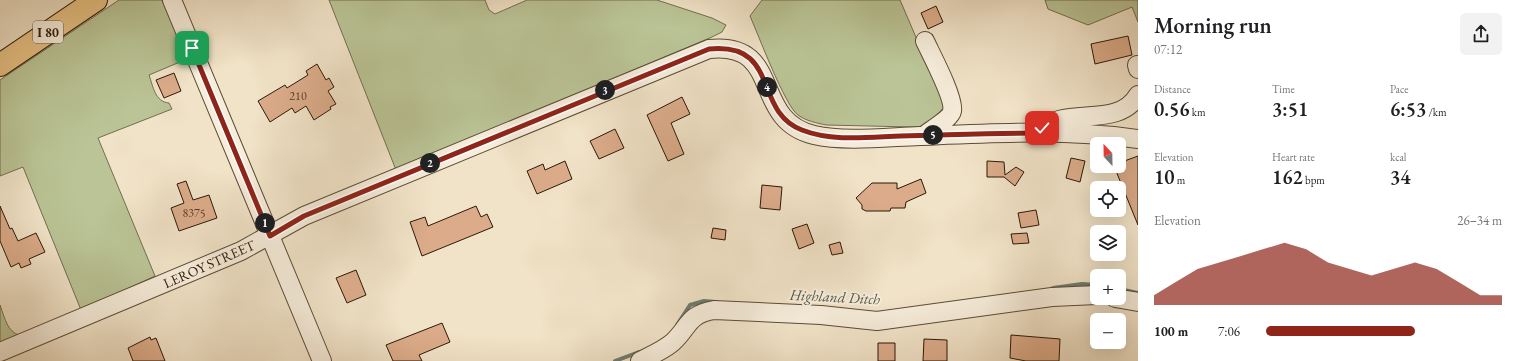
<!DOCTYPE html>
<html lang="en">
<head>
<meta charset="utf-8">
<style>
	body { margin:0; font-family:"EB Garamond",serif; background:#f2f2f2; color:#202124; height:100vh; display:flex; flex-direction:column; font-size:15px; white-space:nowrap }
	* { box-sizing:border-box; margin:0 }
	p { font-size:13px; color:#757577 }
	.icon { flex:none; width:22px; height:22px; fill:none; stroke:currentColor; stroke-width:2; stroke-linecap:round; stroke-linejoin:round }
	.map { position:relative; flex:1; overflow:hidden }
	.sheet { display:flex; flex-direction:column; background:#fff; width:380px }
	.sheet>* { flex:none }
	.needle { width:26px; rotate:338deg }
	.tools { position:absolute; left:1090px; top:137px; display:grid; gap:8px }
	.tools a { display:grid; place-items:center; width:36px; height:36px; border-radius:6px; background:#fff; box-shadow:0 4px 16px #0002; font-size:20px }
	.pin { position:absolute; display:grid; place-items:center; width:34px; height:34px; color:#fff; margin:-17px; border-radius:8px; box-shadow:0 2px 6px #0006 }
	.km { position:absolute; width:20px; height:20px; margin:-10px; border-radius:50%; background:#222; color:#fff; font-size:11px; line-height:20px; text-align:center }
	.round { display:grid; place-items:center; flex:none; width:42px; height:42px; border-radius:6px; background:#f2f2f2 }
	.head { display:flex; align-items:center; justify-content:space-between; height:68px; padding:0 16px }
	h1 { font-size:22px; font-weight:600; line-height:30px }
	.figures { display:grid; grid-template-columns:repeat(3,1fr); gap:6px; height:68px; padding:4px 16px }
	.figures div { display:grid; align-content:center }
	.figures b { font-size:20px; font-weight:600 }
	.figures small { font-size:11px; font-weight:400 }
	.figures p { font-size:11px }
	.chart { height:112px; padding:8px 16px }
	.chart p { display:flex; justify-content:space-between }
	.chart svg { width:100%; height:72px; margin-top:4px; fill:#8f2418; opacity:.7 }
	ul { padding:0 16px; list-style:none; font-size:13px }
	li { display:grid; grid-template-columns:64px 48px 1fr; align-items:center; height:30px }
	li i { height:10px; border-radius:5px; background:#8f2418 }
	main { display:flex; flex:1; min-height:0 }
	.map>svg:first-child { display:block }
	.green { fill:#bac496; stroke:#726e4e }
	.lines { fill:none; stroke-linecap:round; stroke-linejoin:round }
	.stream { stroke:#6e7c71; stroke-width:4 }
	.building { fill:#dcac8a; stroke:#2b1907 }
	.minor-casing { stroke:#5c4c37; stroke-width:20 }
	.highway-casing { stroke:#2b1907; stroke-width:24 }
	.minor { stroke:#f6eddb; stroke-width:18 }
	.highway { stroke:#e8c284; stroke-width:22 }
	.route-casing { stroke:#fff; stroke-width:8 }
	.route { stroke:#8f2418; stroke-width:5 }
	.labels { text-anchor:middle; stroke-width:4; stroke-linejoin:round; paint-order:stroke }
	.number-label { font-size:12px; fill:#573e28 }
	.shield { fill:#f6eddb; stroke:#685947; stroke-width:1 }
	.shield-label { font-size:13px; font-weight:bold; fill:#2b1907 }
	.street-label { font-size:14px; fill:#2b1907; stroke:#f6eddb }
	.water-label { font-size:15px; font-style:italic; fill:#525345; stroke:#f6eddb }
</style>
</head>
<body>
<main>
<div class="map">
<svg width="1138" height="361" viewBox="0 0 1138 361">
	<rect width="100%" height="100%" fill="#f1e3c8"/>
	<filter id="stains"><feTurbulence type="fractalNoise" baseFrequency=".005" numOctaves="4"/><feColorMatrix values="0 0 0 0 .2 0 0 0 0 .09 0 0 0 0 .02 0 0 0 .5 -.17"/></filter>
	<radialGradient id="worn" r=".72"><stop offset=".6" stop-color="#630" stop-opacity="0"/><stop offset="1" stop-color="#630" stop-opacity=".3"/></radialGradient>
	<!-- green -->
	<path class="green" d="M119 0H162L187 59 149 75C153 86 155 102 169 103L172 109 98 138 155 276 81 310 23 167 0 176V80Z
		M329 0H485L489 10 495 14 527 0H657L712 18 726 25 722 32 712 37 396 170Z
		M762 0H900L955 128 826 125C817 123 806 121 798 115 785 106 758 34 750 16Z
		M1045 0H1138V22L1132 7 1088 25 1048 9Z
		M0 305C4 315 7 333 20 335L0 343Z"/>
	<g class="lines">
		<!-- stream -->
		<path class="stream" d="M1053 288 1082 284 1097 285
			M1119 289 1138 293
			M677 325 690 305 704 301 716 302
			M615 361 639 352"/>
	</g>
	<!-- building -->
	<path class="building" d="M936 6 943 22 928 29 921 13Z
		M1128 36 1132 55 1095 64 1091 44Z
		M317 64 326 80 329 78 334 87 328 91 336 104 330 107 331 109 314 120 306 106 295 113 292 108 270 122 258 101 285 85 287 88 308 75 306 71Z
		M174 73 181 91 164 98 156 80Z
		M682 97 690 114 671 123 684 154 668 161 647 115Z
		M615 129 624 148 599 159 590 141Z
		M1138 156V225L1114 166H1119V163Z
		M1071 158 1085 161 1080 182 1066 178Z
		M565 161 572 179 537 194 527 171 543 164 545 170Z
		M987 161 1004 162 1005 175 1016 167 1024 172 1015 186 1004 177H987Z
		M921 179 926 193 906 202 905 208H891L890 211H866L862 209V205L856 198 872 183H897V189Z
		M186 181 193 200 209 195 217 218 179 231 171 208 184 203 177 184Z
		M762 185 782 187 780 210 760 208Z
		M0 206 10 229 12 228 18 241 36 233 45 252 29 259 31 264 21 268 19 263 11 267 0 241Z
		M476 206 481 217 487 214 493 227 422 256 410 222 425 217 428 226Z
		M1036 210 1039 225 1021 228 1018 213Z
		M807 224 814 243 799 249 792 229Z
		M713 228 726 230 725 240 711 238Z
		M1027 233 1029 243 1013 244 1011 234Z
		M840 242 843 253 832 255 829 245Z
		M356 270 366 295 347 303 336 278Z
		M442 323 450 342 419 355 422 361H393L386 345Z
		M1011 335 1060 339 1059 361H1026L1010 358Z
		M150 337 151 340 156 338 165 361H133L128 348Z
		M924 339 947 340V361H923Z
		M878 343H895V361H878Z"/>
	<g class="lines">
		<!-- minor casing -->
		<g class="minor-casing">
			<path id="minor" d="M172 0 322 361
				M1137 65 1138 69
				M1038 133C1062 103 1117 131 1138 95
				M925 135C931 130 951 118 952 111 955 99 931 54 925 41
				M1115 298 1138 302
				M0 352 241 251 304 216 709 49C784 41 750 120 814 135 844 142 888 137 920 136 993 133 1066 129 1138 139
				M640 361C652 355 664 350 673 342 690 326 687 315 714 310L821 315 877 321 1052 297 1097 295"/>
		</g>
		<!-- highway casing -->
		<g class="highway-casing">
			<path id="highway" d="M0 65 96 0"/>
		</g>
		<!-- minor -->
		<use href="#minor" class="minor"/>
		<!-- highway -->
		<use href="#highway" class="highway"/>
	</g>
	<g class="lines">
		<!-- route casing -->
		<g class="route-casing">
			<path id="route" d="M192 48 270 236 304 216 709 49C781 42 752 111 802 130 832 142 870 137 901 136 947 135 992 133 1038 133L1042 128"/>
		</g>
		<!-- route -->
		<use href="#route" class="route"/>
	</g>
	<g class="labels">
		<!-- number labels -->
		<g class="number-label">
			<text x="298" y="100">210</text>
			<text x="194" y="217">8375</text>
		</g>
		<!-- shield labels -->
		<rect class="shield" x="33" y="21" width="30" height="22" rx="3"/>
		<g class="shield-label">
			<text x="48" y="37">I 80</text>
		</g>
		<!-- street labels -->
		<g class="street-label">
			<text transform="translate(209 264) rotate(-24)" y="5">LEROY STREET</text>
		</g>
		<!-- water labels -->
		<g class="water-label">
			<text transform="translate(835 297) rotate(3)" y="5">Highland Ditch</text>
		</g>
	</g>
	<rect width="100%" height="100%" filter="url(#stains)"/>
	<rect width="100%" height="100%" fill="url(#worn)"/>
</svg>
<div class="tools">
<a><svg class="needle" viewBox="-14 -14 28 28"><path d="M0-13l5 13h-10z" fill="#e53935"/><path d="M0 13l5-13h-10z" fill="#757577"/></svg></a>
<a><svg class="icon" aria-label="locate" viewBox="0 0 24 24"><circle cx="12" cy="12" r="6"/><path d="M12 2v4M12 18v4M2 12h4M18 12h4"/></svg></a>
<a><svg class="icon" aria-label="layers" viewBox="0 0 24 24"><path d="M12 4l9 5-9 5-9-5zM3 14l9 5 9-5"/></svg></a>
<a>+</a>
<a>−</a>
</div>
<div class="pin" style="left:192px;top:48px;background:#1e9e55"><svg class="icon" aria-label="arrive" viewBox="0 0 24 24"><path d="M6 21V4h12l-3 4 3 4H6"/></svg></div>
<div class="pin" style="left:1042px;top:128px;background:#d93025"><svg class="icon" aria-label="check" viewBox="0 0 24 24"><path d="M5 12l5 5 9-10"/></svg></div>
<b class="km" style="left:265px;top:223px">1</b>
<b class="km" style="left:430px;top:163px">2</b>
<b class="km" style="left:605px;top:90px">3</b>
<b class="km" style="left:767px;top:87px">4</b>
<b class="km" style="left:933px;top:135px">5</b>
</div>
<section class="sheet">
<div class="head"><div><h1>Morning run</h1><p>07:12</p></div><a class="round"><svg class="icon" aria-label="share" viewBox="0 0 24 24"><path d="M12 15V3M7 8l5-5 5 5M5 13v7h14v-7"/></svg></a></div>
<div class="figures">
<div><p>Distance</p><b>0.56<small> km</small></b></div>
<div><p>Time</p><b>3:51</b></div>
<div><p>Pace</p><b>6:53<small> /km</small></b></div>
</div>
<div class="figures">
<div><p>Elevation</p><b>10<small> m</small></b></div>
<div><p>Heart rate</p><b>162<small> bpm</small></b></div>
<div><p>kcal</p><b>34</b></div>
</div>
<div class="chart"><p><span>Elevation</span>26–34 m</p>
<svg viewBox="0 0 160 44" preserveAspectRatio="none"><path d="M0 44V38L10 30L20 22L30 18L40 14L50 10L60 6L70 10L80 18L90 22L100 26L110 22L120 18L130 22L140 30L150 38L160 38V44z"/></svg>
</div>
<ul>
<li><b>100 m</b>7:06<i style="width:63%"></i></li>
</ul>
</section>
</main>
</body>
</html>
